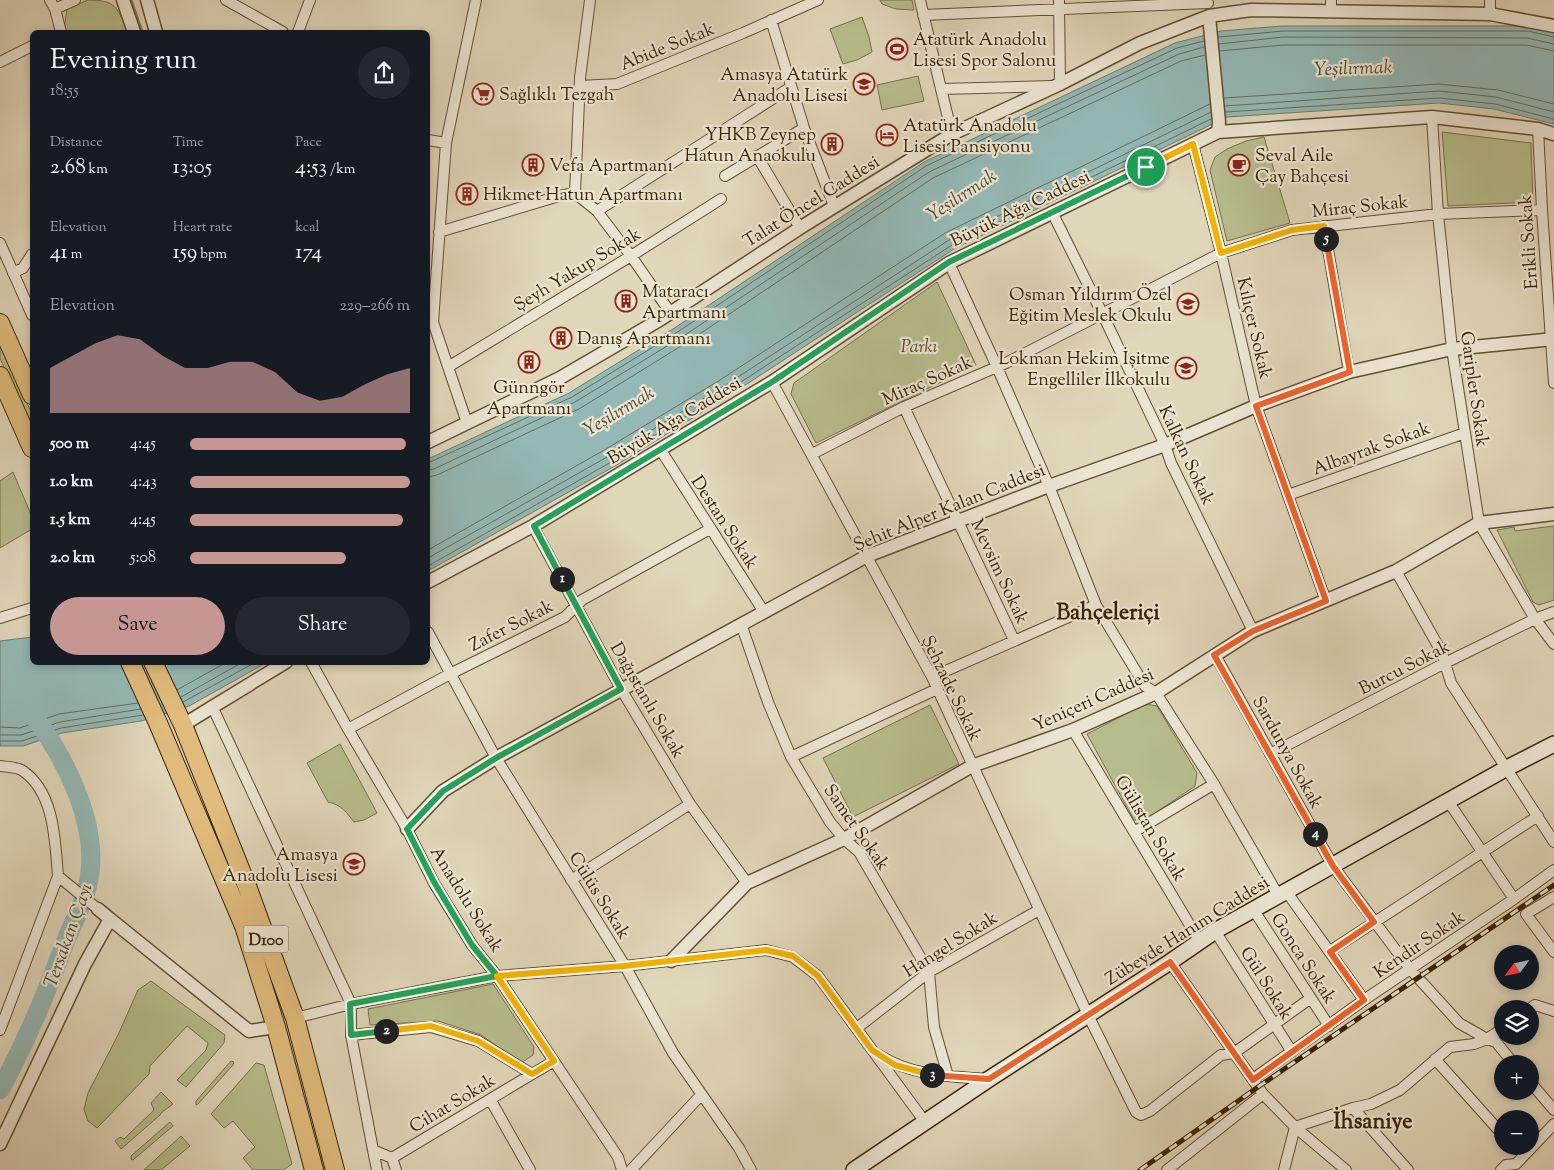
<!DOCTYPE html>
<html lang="en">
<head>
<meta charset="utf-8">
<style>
	body { margin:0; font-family:"Sorts Mill Goudy",serif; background:#242831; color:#f1f3f6; height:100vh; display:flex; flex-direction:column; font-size:19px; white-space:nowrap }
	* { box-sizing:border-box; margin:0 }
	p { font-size:16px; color:#9ea1a6 }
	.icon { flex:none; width:28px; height:28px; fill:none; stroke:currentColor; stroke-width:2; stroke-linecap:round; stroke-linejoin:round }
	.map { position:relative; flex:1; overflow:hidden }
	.panel { position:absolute; left:30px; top:30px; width:400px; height:635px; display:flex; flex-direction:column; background:#171b24; border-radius:8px; box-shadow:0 2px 8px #0003 }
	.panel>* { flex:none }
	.needle { width:32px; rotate:237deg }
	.controls { position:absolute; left:1494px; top:945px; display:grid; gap:10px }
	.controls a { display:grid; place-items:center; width:45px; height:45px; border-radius:50%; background:#171b24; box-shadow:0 2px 8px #0003; font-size:25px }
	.pin { position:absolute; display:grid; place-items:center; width:42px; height:42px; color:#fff; margin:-21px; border:2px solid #fff; border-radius:50%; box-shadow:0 1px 5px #0007 }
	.km { position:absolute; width:25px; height:25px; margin:-12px; border-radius:50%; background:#222; color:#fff; font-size:14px; line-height:25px; text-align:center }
	.round { display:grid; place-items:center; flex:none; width:52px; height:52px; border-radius:26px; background:#242831 }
	.head { display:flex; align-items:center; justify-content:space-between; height:85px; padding:0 20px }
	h1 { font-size:28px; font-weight:600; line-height:38px }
	.metrics { display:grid; grid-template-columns:repeat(3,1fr); gap:8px; height:85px; padding:5px 20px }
	.metrics div { display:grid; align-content:center }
	.metrics b { font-size:21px; font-weight:600 }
	.metrics small { font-size:14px; font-weight:400 }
	.metrics p { font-size:14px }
	.chart { height:140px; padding:10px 20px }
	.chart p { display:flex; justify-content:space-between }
	.chart svg { width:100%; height:90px; margin-top:5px; fill:#c59692; opacity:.7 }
	.cta { display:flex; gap:10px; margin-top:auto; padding:10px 20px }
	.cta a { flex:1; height:58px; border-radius:30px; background:#c59692; color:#111; font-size:20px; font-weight:600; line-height:58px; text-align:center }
	.cta a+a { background:#242831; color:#f1f3f6 }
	ul { padding:0 20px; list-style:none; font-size:16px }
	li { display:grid; grid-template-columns:80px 60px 1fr; align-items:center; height:38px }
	li i { height:12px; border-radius:6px; background:#c59692 }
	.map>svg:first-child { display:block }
	.green { fill:#b7bc8c; stroke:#787048 }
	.water { fill:#94b8b5; stroke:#707d6e }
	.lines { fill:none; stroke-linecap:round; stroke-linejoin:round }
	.shore { stroke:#666e5c; stroke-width:1 }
	.stream { stroke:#707d6e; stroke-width:3 }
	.river { stroke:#94b8b5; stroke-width:19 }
	.minor-casing { stroke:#635030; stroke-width:12 }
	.tertiary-casing { stroke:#635030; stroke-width:15 }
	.secondary-casing { stroke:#392403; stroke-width:18 }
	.trunk-casing { stroke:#392403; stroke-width:20 }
	.minor { stroke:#ebe4d2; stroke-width:10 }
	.tertiary { stroke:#ebe4d2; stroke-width:12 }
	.secondary { stroke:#ebe4d2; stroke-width:15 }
	.trunk { stroke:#e0bb7c; stroke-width:18 }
	.rail-casing { stroke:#392403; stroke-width:5 }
	.rail { stroke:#ebe4d2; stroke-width:3; stroke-dasharray:9; stroke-linecap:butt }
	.split-1-casing { stroke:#fff; stroke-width:10 }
	.split-2-casing { stroke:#fff; stroke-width:10 }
	.split-3-casing { stroke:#fff; stroke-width:10 }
	.split-4-casing { stroke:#fff; stroke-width:10 }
	.split-5-casing { stroke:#fff; stroke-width:10 }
	.split-6-casing { stroke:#fff; stroke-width:10 }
	.split-1 { stroke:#22a559; stroke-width:6 }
	.split-2 { stroke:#22a559; stroke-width:6 }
	.split-3 { stroke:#f5b400; stroke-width:6 }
	.split-4 { stroke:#f0652b; stroke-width:6 }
	.split-5 { stroke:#f0652b; stroke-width:6 }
	.split-6 { stroke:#f5b400; stroke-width:6 }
	.labels { text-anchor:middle; stroke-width:4.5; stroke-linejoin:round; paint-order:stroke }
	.shield { fill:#ebe4d2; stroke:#6e5e41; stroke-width:1 }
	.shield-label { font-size:16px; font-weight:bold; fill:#392403 }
	.poi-label { font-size:18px; fill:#392403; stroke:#ebe4d2; text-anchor:start }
	.street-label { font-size:18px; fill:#392403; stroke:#ebe4d2 }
	.park-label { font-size:18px; font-style:italic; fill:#584a25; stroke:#ebe4d2 }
	.water-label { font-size:19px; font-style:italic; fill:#504930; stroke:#ebe4d2 }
	.district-label { font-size:22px; font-weight:bold; fill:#392403; stroke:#ebe4d2 }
</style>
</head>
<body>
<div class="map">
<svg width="1554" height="1170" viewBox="0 0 1554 1170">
	<rect width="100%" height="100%" fill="#e0d6b9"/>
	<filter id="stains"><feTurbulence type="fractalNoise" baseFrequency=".004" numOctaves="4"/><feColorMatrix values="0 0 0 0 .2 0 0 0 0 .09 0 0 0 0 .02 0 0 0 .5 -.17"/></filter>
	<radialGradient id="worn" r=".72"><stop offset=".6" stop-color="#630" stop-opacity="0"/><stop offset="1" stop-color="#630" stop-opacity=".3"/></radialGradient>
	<!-- green -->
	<path class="green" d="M88 0C117 0 117 8 128 32H70L64 29 67 9Z
		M880 0H912L914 10 896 9 882 4Z
		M862 17 869 37 872 52 857 60 843 64 830 29Z
		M918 76 924 101 882 110 877 85Z
		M1442 132 1531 143 1533 202 1448 206Z
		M1264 137 1290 223 1227 241 1210 170 1215 157 1227 149 1246 141Z
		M937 282 976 365 816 443 791 394 794 383Z
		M0 342 32 414V432L0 358Z
		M13 472 32 517V529L0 548V481Z
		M1554 526V600L1539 605 1533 602 1497 530 1514 527 1515 531Z
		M1145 704 1157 706 1197 773 1195 786 1145 820H1134L1087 734Z
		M930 705 959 764 853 817 823 758Z
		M340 744 377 813 364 820 354 822C346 812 342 805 328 802L307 763Z
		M151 981 225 1035 224 1043 186 1087 177 1080 206 1050 208 1043 187 1026 150 1066 149 1074 97 1128 88 1121 84 1109 88 1093 118 1035 138 990Z
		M493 984 534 1047 533 1055 521 1063 481 1035 438 1021 370 1025 368 1009Z
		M231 1061 234 1062 233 1065 198 1104 196 1105V1101Z
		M256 1063 264 1065 292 1164 283 1170H253L243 1158 255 1147 233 1121 224 1128 211 1114Z
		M161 1092 173 1104 161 1113 160 1115 121 1149 115 1141 120 1137 124 1139 154 1110 151 1103Z
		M170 1122 173 1126 133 1160 131 1159V1156Z
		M181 1136 190 1146 161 1170H144Z"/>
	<!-- water -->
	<path class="water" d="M1282 26H1528L1554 33V124L1494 109 1439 103 1227 117 954 249 730 395 615 466 428 571V459L569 393 676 327 924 162 1175 43 1221 31Z
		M32 637V662L266 663 189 706 141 721 62 733 23 746H0V641Z"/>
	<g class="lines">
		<!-- shore -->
		<path class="shore" d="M1219 37 1283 31H1528L1554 37
			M1219 44 1283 37 1527 38 1554 44
			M1220 51 1283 45H1526L1554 51
			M1224 98 1439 84 1498 90 1554 104
			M1225 106 1439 91 1496 97 1554 112
			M1226 112 1439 98 1495 104 1554 119
			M428 463 572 397 679 331 926 166 1177 48 1204 41
			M428 470 434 469 575 402 682 337 929 172 1179 54 1204 47
			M428 477 437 475 579 409 686 343 933 178 1181 61 1205 55
			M428 550 606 449 720 380 945 233 1210 104
			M428 558 609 456 724 386 949 240 1211 112
			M428 566 613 461 727 391 952 245 1211 119
			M177 690 227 662
			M181 697 243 662
			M183 702 256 662
			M0 727 20 728 59 714 138 703
			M0 735H21L60 722 141 709
			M0 741H22L61 728 143 715"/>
		<!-- stream -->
		<path class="stream" d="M131 0 142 32"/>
		<!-- river -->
		<path class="river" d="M0 1090C25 1044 45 997 63 948 71 926 83 906 88 884 101 829 67 761 35 718"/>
		<!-- minor casing -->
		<g class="minor-casing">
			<path id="minor" d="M50 0 55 9 61 32
				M226 0 283 32
				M590 0 580 78 575 193 597 211 631 256 670 312
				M920 0 941 89 1053 86
				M1059 0 1060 84
				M1331 0V10
				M55 9 75 0
				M1490 14V0
				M923 15 1208 3
				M771 20 804 128 834 206
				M298 32 310 0
				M0 62 32 46
				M580 86 617 84 743 33 818 0
				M941 89 952 134
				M1432 117 1438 214 1452 349 1479 523 1535 619 1554 644
				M1538 129 1542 210 1554 383
				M428 140 446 143
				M1193 144 1221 253 1256 406 1326 601
				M757 156 800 228
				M725 176 804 128
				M597 211 791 87
				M1052 212 1102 313 1165 445 1171 463 1253 631
				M1324 226 1349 372
				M439 232 559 196 575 193
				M0 243 32 315
				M949 263 997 367 1049 486 1096 605 1145 686 1156 693 1214 784 1278 895
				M13 273 23 268 32 254
				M448 367 631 256 721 199
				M772 382 932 677 1088 1015 1136 1112 1141 1115 1150 1111 1221 1055 1234 1053 1311 998
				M904 407 1014 640
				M467 423 433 322 446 143 476 0
				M660 449 764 612
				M812 454 904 407 1006 363 1221 253 1292 230 1438 214 1542 210
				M1288 495 1465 433
				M533 526 621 689 690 804 747 883
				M1396 571 1442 653 1451 683 1554 842
				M0 618 32 608
				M741 624 768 702 791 757 830 822 844 839 859 852 929 972 934 1027 948 1076
				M428 632 496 758 625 966 673 1053 739 1148 751 1170
				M1215 655 1333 866 1410 969 1459 1023 1487 1039 1496 1042 1514 1064
				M311 662 348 729 407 829 434 883 472 945 497 976 618 1157 622 1170
				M932 677 1096 605
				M212 706 351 1004V1035L373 1150 392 1158 396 1170
				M348 729 450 674 565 617 582 600 710 529
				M1073 730 1200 942
				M1270 754 1445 663 1535 619 1554 612
				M791 757 937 689
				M0 766C7 767 18 767 23 771 55 793 55 842 58 876L98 909
				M1448 801 1514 899
				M1134 832 1214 784
				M571 880 690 804
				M1286 891 1364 1000
				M1554 897 1526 914 1554 952
				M1253 909 1329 1026
				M1215 931 1292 1052
				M1330 951 1538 816
				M1170 962 1263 1094 1295 1127 1346 1170
				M1530 1009 1535 1005 1554 1011
				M295 1018 351 1004 497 976 625 966 766 950 793 957 818 976 925 1122
				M857 1028 929 972 1039 910
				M0 1030 58 876
				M351 1035 431 1027 478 1041 532 1074
				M879 1055C914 1077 950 1076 989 1079
				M1435 1059 1502 1134
				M1253 1079 1364 1000 1514 899 1554 870
				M1530 1082 1554 1110
				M490 1099 530 1170
				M1353 1108 1408 1170
				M1295 1127 1353 1108 1371 1104 1400 1090 1450 1047 1474 1044 1487 1039 1502 1029
				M373 1150 377 1170
				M392 1158 554 1061
				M631 1170 701 1095
				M1167 1170 1263 1094
				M1284 1170 1295 1127
				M1501 1170 1506 1165 1516 1164 1554 1124"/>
		</g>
		<!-- tertiary casing -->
		<g class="tertiary-casing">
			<path id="tertiary" d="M123 0 134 32
				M147 0 156 32
				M1209 16 1219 122 1218 132
				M428 442 560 378 661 319 803 226 952 134 1060 84 1140 43 1209 16 1251 10 1490 14 1554 26
				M428 582 533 526 772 382 949 263 1218 132 1432 117 1538 129 1554 134
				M183 725 286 662
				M407 829 443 791 496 758 867 556 1049 486 1165 445 1256 406 1349 372 1452 349 1554 339
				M98 909 110 919
				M671 961 747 883 844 839 972 766 1073 730 1156 693 1253 631 1396 571 1479 523 1554 514
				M0 1144 85 964 110 919 249 1031 276 1027"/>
		</g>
		<!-- secondary casing -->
		<g class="secondary-casing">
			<path id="secondary" d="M854 1170 989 1079 1170 962 1215 931 1507 768 1554 744"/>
		</g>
		<!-- trunk casing -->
		<g class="trunk-casing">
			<path id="trunk" d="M0 323 32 395
				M0 376 32 448
				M130 662 158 723 244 926 276 1027 314 1170
				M153 662 183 725 247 886 295 1018 335 1170"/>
		</g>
		<!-- minor -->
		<use href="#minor" class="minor"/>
		<!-- tertiary -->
		<use href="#tertiary" class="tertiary"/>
		<!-- secondary -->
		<use href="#secondary" class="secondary"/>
		<!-- trunk -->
		<use href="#trunk" class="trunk"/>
		<!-- rail casing -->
		<g class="rail-casing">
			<path id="rail" d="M1140 1170 1258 1087 1554 885"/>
		</g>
		<!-- rail -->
		<use href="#rail" class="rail"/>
	</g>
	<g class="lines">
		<!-- split-1 casing -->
		<g class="split-1-casing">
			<path id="split-1" d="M562 579 534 526 772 382 949 262 1146 167"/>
		</g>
		<!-- split-2 casing -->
		<g class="split-2-casing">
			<path id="split-2" d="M386 1031 351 1035 350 1004 497 976 472 945 434 882 407 829 443 791 496 758 621 689 562 579"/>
		</g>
		<!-- split-3 casing -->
		<g class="split-3-casing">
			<path id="split-3" d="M386 1031 431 1026 478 1041 532 1074 554 1061 497 976 624 966 766 950 793 956 818 976 872 1050 895 1065 932 1075"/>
		</g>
		<!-- split-4 casing -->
		<g class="split-4-casing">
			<path id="split-4" d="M932 1075 989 1079 1170 962 1253 1080 1364 1000 1330 952 1374 922 1333 866 1315 834"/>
		</g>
		<!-- split-5 casing -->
		<g class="split-5-casing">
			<path id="split-5" d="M1315 834 1214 655 1253 631 1326 601 1256 406 1350 372 1326 239"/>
		</g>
		<!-- split-6 casing -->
		<g class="split-6-casing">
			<path id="split-6" d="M1146 167 1193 144 1221 253 1292 230 1324 226 1326 239"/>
		</g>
		<!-- split-1 -->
		<use href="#split-1" class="split-1"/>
		<!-- split-2 -->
		<use href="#split-2" class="split-2"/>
		<!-- split-3 -->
		<use href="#split-3" class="split-3"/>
		<!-- split-4 -->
		<use href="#split-4" class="split-4"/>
		<!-- split-5 -->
		<use href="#split-5" class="split-5"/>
		<!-- split-6 -->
		<use href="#split-6" class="split-6"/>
	</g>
	<!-- icons -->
	<defs>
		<g id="stadium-ring" transform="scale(1.125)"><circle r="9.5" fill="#ebe4d2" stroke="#8f2418" stroke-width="1.5"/><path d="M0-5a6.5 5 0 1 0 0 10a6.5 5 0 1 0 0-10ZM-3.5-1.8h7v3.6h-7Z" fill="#8f2418"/></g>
		<g id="school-ring" transform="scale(1.125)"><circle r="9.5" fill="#ebe4d2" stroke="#8f2418" stroke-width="1.5"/><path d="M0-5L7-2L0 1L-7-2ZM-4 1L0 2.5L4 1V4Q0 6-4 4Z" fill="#8f2418"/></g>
		<g id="supermarket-ring" transform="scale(1.125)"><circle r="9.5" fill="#ebe4d2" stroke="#8f2418" stroke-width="1.5"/><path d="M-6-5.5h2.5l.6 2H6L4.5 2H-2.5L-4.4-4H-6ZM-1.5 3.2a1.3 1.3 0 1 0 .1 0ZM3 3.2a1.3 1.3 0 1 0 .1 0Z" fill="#8f2418"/></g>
		<g id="hotel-ring" transform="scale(1.125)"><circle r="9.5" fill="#ebe4d2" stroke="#8f2418" stroke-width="1.5"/><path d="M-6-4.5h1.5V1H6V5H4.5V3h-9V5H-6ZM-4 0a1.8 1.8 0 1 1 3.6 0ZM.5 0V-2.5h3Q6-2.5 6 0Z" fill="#8f2418"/></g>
		<g id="building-ring" transform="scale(1.125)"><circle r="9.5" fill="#ebe4d2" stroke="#8f2418" stroke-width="1.5"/><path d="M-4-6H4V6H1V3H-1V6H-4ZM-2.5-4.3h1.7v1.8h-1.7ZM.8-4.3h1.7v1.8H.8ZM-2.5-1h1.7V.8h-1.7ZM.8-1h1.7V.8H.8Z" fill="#8f2418"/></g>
		<g id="cafe-ring" transform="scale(1.125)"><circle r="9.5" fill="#ebe4d2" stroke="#8f2418" stroke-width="1.5"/><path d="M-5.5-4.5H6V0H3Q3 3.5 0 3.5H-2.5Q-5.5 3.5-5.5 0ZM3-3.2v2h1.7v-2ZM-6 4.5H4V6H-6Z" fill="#8f2418"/></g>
	</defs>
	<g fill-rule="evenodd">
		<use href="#stadium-ring" x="897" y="49"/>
		<use href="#school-ring" x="864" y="84"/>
		<use href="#supermarket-ring" x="483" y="94"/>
		<use href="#hotel-ring" x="887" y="135"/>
		<use href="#building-ring" x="832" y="144"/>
		<use href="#building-ring" x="533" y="165"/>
		<use href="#cafe-ring" x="1239" y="165"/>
		<use href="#building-ring" x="467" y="194"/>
		<use href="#building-ring" x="626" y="301"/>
		<use href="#school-ring" x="1188" y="304"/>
		<use href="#building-ring" x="561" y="338"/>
		<use href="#building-ring" x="529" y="362"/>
		<use href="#school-ring" x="1186" y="368"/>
		<use href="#school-ring" x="354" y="864"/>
	</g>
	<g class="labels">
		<!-- shield labels -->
		<rect class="shield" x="243.5" y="925.5" width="45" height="27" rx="4"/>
		<g class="shield-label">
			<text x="266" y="945">D100</text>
		</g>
		<!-- poi labels -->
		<g class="poi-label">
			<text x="913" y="45">Atatürk Anadolu<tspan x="913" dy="21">Lisesi Spor Salonu</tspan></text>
			<text x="848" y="80" text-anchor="end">Amasya Atatürk<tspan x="848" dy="21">Anadolu Lisesi</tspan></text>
			<text x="499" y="100">Sağlıklı Tezgah</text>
			<text x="903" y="131">Atatürk Anadolu<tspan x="903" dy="21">Lisesi Pansiyonu</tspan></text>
			<text x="816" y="140" text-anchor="end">YHKB Zeynep<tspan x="816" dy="21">Hatun Anaokulu</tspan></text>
			<text x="1255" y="161">Seval Aile<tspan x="1255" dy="21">Çay Bahçesi</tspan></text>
			<text x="549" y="171">Vefa Apartmanı</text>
			<text x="483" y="200">Hikmet Hatun Apartmanı</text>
			<text x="642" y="297">Mataracı<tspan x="642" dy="21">Apartmanı</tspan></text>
			<text x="1172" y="300" text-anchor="end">Osman Yıldırım Özel<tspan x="1172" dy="21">Eğitim Meslek Okulu</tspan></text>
			<text x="577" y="344">Danış Apartmanı</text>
			<text x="1170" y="364" text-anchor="end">Lokman Hekim İşitme<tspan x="1170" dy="21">Engelliler İlkokulu</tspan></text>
			<text x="529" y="393" text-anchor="middle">Günngör<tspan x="529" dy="21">Apartmanı</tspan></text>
			<text x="338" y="860" text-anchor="end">Amasya<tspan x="338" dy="21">Anadolu Lisesi</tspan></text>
		</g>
		<!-- street labels -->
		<g class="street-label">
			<text transform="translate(667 46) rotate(-22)" y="6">Abide Sokak</text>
			<text transform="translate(811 201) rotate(-32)" y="6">Talat Öncel Caddesi</text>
			<text transform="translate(1360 206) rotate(-6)" y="6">Miraç Sokak</text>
			<text transform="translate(1020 208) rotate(-26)" y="6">Büyük Ağa Caddesi</text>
			<text transform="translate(1528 242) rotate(-94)" y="6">Erikli Sokak</text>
			<text transform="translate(577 269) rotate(-31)" y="6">Şeyh Yakup Sokak</text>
			<text transform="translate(1255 328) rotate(77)" y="6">Kılıçer Sokak</text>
			<text transform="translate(927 380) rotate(-24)" y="6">Miraç Sokak</text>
			<text transform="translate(1475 389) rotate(82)" y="6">Garipler Sokak</text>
			<text transform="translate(674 420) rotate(-31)" y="6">Büyük Ağa Caddesi</text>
			<text transform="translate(1371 448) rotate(-20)" y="6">Albayrak Sokak</text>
			<text transform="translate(1187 455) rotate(65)" y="6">Kalkan Sokak</text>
			<text transform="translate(949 507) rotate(-22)" y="6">Şehit Alper Kalan Caddesi</text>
			<text transform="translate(725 522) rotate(57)" y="6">Destan Sokak</text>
			<text transform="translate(1000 571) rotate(65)" y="6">Mevsim Sokak</text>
			<text transform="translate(511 625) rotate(-27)" y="6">Zafer Sokak</text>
			<text transform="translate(1404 667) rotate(-27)" y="6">Burcu Sokak</text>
			<text transform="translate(952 688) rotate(64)" y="6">Şehzade Sokak</text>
			<text transform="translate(1093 699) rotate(-24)" y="6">Yeniçeri Caddesi</text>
			<text transform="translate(648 700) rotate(60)" y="6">Dağıstanlı Sokak</text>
			<text transform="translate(1288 752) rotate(61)" y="6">Sardunya Sokak</text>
			<text transform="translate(857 827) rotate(55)" y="6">Samet Sokak</text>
			<text transform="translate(1151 828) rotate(59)" y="6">Gülistan Sokak</text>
			<text transform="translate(600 895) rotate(58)" y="6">Cülüs Sokak</text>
			<text transform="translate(467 899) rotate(58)" y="6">Anadolu Sokak</text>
			<text transform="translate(1187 930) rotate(-32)" y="6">Zübeyde Hanım Caddesi</text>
			<text transform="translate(950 944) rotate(-32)" y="6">Hangel Sokak</text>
			<text transform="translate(1419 944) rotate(-34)" y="6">Kendir Sokak</text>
			<text transform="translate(1304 958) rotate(57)" y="6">Gonca Sokak</text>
			<text transform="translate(1267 983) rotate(58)" y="6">Gül Sokak</text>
			<text transform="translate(452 1103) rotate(-31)" y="6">Cihat Sokak</text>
		</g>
		<!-- park labels -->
		<g class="park-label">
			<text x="919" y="352">Parkı</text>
		</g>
		<!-- water labels -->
		<g class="water-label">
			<text transform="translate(1353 67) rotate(-2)" y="7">Yeşilırmak</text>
			<text transform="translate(961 194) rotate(-33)" y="7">Yeşilırmak</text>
			<text transform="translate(618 410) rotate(-31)" y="7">Yeşilırmak</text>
			<text transform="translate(67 935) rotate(-70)" y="7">Tersakan Çayı</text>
		</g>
		<!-- district labels -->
		<g class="district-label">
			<text x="1108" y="619">Bahçeleriçi</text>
			<text x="1373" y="1128">İhsaniye</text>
		</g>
	</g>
	<rect width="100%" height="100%" filter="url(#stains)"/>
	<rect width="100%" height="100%" fill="url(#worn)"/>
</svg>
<div class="controls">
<a><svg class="needle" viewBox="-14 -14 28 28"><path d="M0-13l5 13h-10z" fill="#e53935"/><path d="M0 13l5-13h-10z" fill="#9ea1a6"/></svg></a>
<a><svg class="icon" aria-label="layers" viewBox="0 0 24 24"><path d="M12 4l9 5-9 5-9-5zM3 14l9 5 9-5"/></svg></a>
<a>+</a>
<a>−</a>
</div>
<div class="pin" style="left:1146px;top:167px;background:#1e9e55"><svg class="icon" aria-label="arrive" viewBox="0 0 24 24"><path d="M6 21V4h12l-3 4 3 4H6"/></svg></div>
<b class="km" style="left:562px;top:579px">1</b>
<b class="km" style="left:386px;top:1031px">2</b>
<b class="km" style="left:932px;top:1075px">3</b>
<b class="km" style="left:1315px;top:834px">4</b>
<b class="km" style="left:1326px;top:239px">5</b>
<section class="panel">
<div class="head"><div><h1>Evening run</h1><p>18:55</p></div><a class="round"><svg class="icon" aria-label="share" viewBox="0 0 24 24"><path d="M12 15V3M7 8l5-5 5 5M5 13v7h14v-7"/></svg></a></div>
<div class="metrics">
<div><p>Distance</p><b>2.68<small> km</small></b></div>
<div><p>Time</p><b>13:05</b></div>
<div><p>Pace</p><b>4:53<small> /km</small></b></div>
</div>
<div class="metrics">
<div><p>Elevation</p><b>41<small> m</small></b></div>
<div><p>Heart rate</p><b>159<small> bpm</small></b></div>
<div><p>kcal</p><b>174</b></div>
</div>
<div class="chart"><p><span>Elevation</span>229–266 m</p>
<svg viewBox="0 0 160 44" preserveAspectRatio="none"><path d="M0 44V22L10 16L20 10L30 6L40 8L50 16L60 22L70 22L80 19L90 19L100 24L110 34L120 38L130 36L140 30L150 25L160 22V44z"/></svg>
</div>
<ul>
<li><b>500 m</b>4:45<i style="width:98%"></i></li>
<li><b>1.0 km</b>4:43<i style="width:100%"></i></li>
<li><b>1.5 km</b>4:45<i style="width:97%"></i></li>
<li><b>2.0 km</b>5:08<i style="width:71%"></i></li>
</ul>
<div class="cta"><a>Save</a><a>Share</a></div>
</section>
</div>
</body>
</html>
